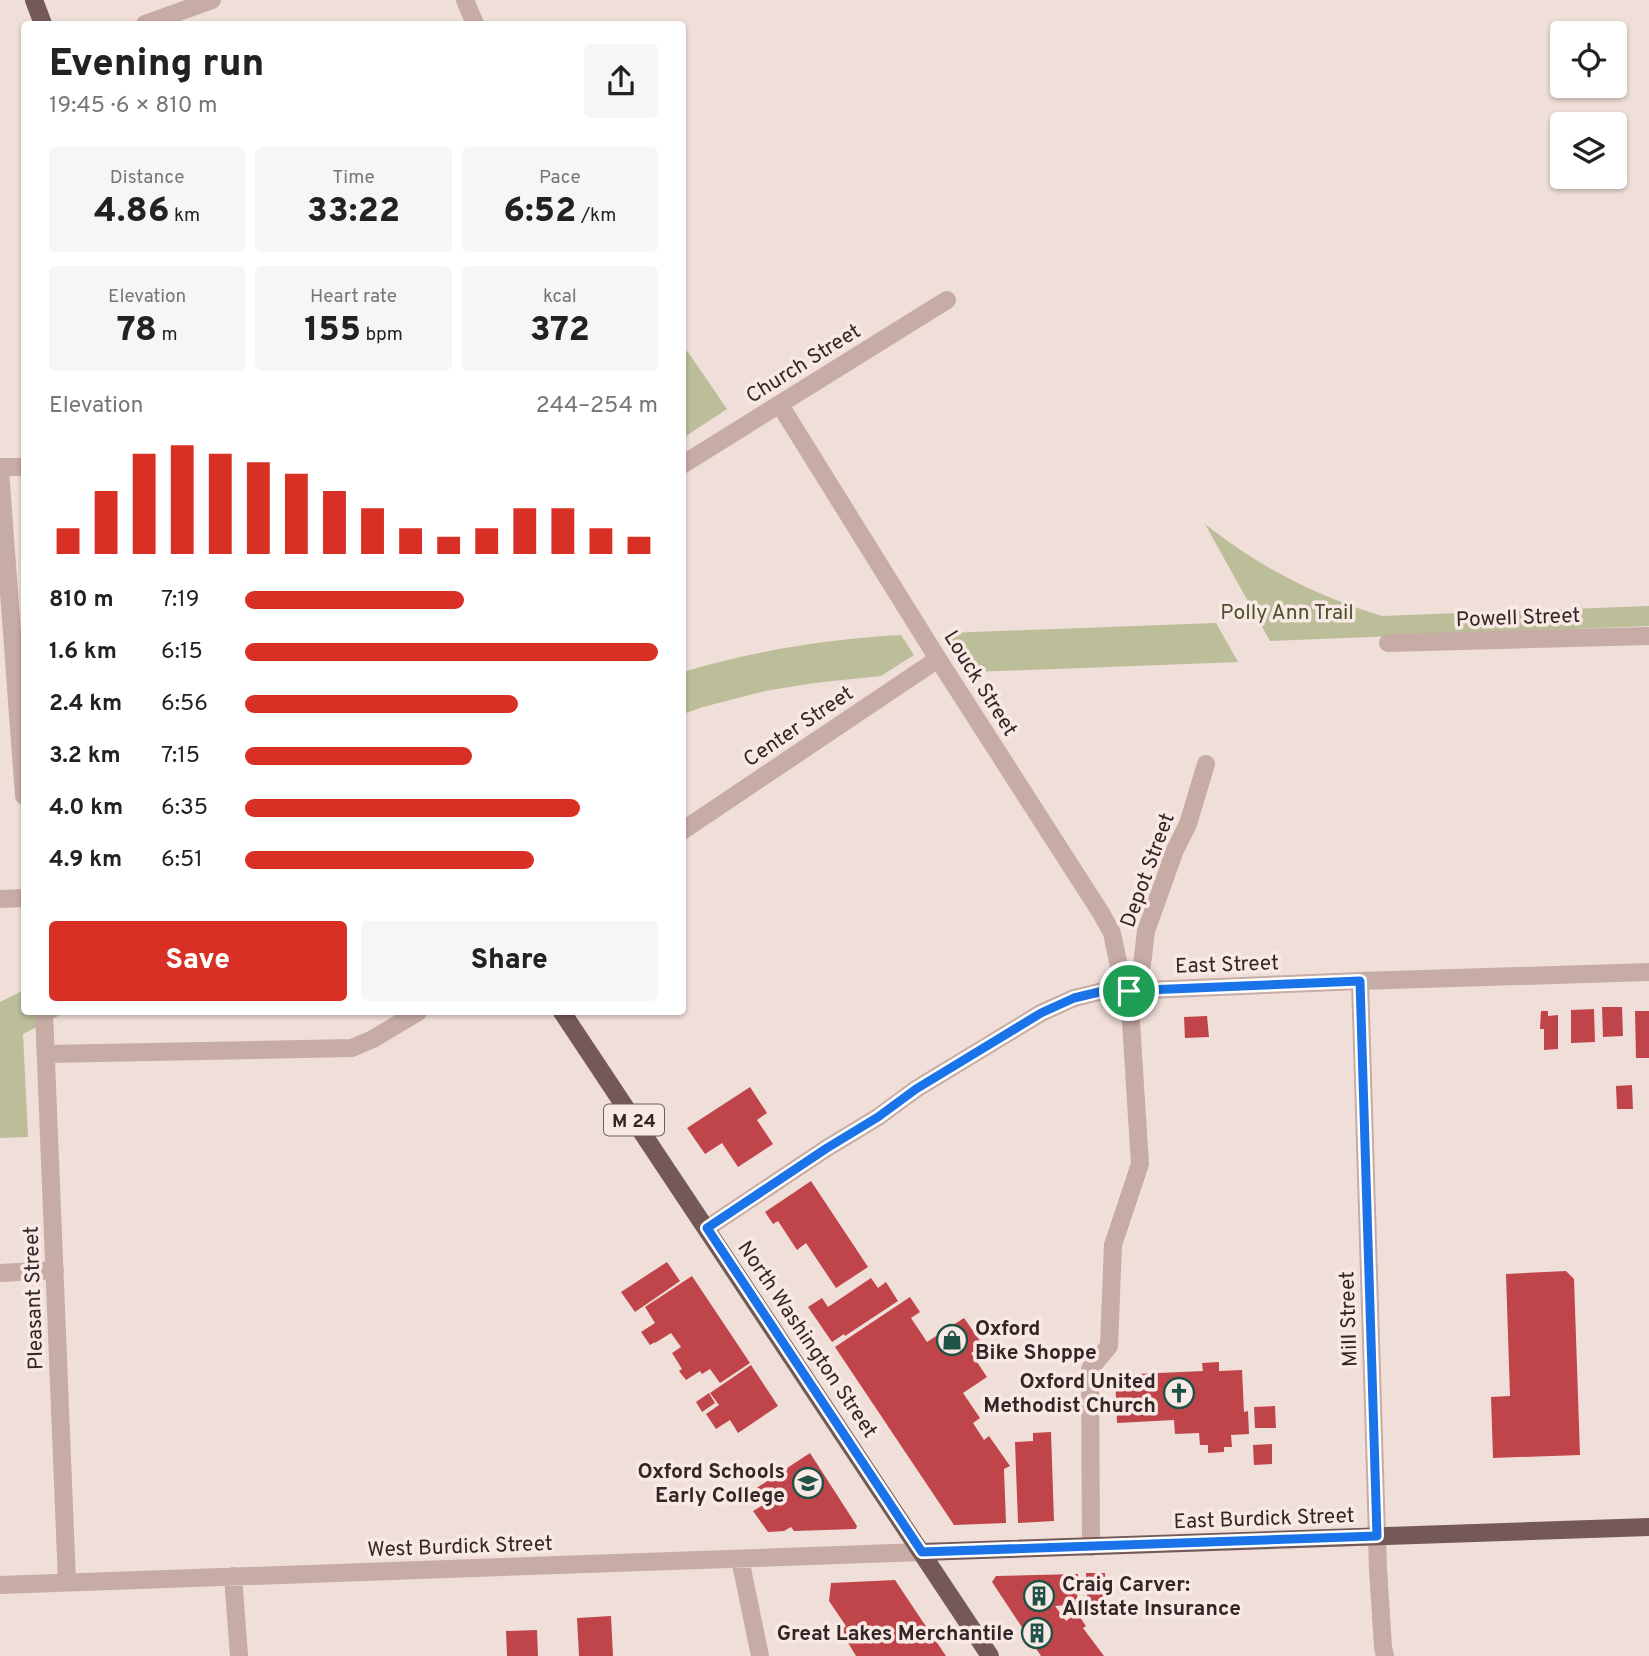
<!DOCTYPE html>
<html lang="en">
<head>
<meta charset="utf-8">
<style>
	body { margin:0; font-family:Overpass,sans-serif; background:#f6f6f6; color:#222; height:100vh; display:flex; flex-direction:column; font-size:26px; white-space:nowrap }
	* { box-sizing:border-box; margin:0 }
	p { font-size:23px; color:#767676 }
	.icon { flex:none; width:38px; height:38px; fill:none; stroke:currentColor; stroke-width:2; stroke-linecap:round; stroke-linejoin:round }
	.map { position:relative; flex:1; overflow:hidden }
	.panel { position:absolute; left:21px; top:21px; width:665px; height:994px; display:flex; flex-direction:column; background:#fff; border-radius:7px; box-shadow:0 2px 5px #0004 }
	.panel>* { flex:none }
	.tools { position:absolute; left:1550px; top:21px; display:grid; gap:14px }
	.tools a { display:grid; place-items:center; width:77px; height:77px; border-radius:7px; background:#fff; box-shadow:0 2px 5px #0004; font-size:35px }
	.pin { position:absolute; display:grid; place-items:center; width:60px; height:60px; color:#fff; margin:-30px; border:4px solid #fff; border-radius:50%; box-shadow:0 2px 7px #0007 }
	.round { display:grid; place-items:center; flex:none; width:74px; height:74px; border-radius:7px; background:#f6f6f6 }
	.head { display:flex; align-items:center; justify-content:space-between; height:119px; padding:0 28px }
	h1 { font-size:38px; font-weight:800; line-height:52px }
	.figures { display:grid; grid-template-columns:repeat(3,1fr); gap:10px; height:119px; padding:7px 28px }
	.figures div { display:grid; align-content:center; border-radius:7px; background:#f6f6f6; text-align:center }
	.figures b { font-size:35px; font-weight:800 }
	.figures small { font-size:19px; font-weight:400 }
	.figures p { font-size:19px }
	.chart { height:196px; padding:14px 28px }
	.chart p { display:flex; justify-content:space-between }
	.chart svg { width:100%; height:126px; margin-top:7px; stroke:#d93025; stroke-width:6 }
	.action { display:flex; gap:14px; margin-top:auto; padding:14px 28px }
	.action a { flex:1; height:80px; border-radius:7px; background:#d93025; color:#fff; font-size:28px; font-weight:800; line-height:80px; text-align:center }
	.action a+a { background:#f6f6f6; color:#222 }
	ul { padding:0 28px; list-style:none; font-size:23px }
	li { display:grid; grid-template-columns:112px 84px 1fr; align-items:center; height:52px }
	li i { height:18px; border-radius:9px; background:#d93025 }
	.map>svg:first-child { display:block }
	.green { fill:#bcbd99 }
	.building { fill:#c0454b }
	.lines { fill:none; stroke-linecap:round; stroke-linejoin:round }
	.minor { stroke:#c7aba5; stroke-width:18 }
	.major { stroke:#745957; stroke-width:18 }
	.route-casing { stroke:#fff; stroke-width:14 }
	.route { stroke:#1a73e8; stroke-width:9 }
	.labels { text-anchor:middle; stroke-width:7; stroke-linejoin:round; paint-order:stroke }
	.shield { fill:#f8e9e4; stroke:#6e605f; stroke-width:2 }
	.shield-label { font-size:19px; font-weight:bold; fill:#332626 }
	.street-label { font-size:21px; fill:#332626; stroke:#f8e9e4 }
	.park-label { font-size:21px; fill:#4d502b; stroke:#f8e9e4 }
	.poi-label { font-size:21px; font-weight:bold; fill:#332626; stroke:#f8e9e4; text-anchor:end }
</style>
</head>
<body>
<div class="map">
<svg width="1649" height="1656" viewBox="0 0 1649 1656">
	<rect width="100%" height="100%" fill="#f0ded8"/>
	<!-- green -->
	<path class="green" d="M682 348 688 352 727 409 683 438Z
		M1205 524C1259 567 1316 596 1382 616L1649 606V626L1270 641Z
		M1216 623 1238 662 973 672 947 633Z
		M901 635 914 655 881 676 814 683 765 691 703 707 683 714V672C754 651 826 639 901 635Z
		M24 990V1012H66L23 1034 28 1137 0 1138V1002Z"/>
	<!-- building -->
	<path class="building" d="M1602 1007H1622L1623 1036 1603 1037Z
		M1594 1009 1595 1042 1571 1043V1010Z
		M1541 1011H1548V1016L1558 1015V1049L1544 1050V1029H1540Z
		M1635 1011H1649V1058H1636Z
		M1207 1016 1209 1037 1185 1038 1184 1017Z
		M1632 1085 1633 1109H1617L1616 1086Z
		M750 1087 767 1113 757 1120 773 1144 738 1167 722 1143 705 1154 687 1128Z
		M811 1181 868 1267 836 1288 806 1243 797 1250 778 1221 773 1224 765 1212Z
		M667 1262 680 1281 635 1312 621 1292Z
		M1566 1271 1574 1279 1580 1455 1493 1458 1491 1397 1510 1396 1506 1274Z
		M692 1276 750 1363 720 1383 710 1369 702 1374 700 1371 686 1380 679 1371 682 1369 672 1353 681 1347 671 1333 655 1343V1342L650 1345 641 1332 655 1323 645 1307Z
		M871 1278 878 1288 886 1282 898 1301 845 1336 844 1334 832 1342 808 1307 822 1298 828 1307Z
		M910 1297 920 1312 911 1318 927 1342 964 1318 983 1345 971 1353 987 1377 963 1393 980 1418 973 1423 984 1440 989 1436 1010 1466 1004 1469 1006 1523 954 1525 835 1347Z
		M1219 1362V1371L1242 1370 1244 1412 1248 1411 1249 1434 1231 1435 1232 1447H1224V1452L1208 1453V1445H1200L1199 1433 1175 1434 1174 1420 1117 1423 1115 1375 1203 1371 1202 1363Z
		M751 1365 778 1406 738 1433 730 1420 716 1429 706 1414 719 1405 710 1393Z
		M709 1393 715 1403 702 1412 696 1402Z
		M1275 1406 1276 1428H1255L1254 1407Z
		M1051 1432 1054 1521 1018 1523 1015 1442 1033 1441V1433Z
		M1272 1444V1464L1254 1465 1253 1445Z
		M810 1453 857 1526 856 1529 794 1531 791 1527 784 1531 768 1532 753 1511 765 1504 755 1489Z
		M1086 1573H1105L1107 1612 1088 1613Z
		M1078 1574 1077 1602H1068V1605L1055 1606 1066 1621 1077 1613 1086 1626 1083 1628 1104 1656H1041L992 1582 996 1576Z
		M895 1580 915 1610 946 1656H856L841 1631 846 1626 829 1601 831 1583Z
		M611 1616 613 1656H579L577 1618Z
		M537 1630 538 1656H507L506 1631Z"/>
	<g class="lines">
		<!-- minor -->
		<path class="minor" d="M465 0 475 24
			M145 24 212 0
			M780 405 938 659 1101 913 1112 933 1121 976 1129 991 1140 1164 1113 1245 1109 1346 1090 1369 1091 1547
			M682 465 947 300
			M0 467H24
			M0 470 24 796
			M1388 643 1649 636
			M682 831 938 659
			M0 899 24 898
			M1360 981 1378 1569 1383 1647 1385 1656
			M1129 991 1142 965 1146 931 1175 850 1188 824 1206 764
			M44 1012 67 1582
			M46 1054 352 1048 373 1039 418 1012
			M707 1228 827 1148 878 1117 916 1089 1041 1013 1074 998 1099 992 1360 981 1649 972
			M0 1273 55 1270
			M740 1559 760 1656
			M233 1576 239 1656
			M0 1585 922 1552"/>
		<!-- major -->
		<path class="major" d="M34 0 43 24
			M562 1012 990 1656
			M922 1552 1649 1527"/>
	</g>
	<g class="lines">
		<!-- route casing -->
		<g class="route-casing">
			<path id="route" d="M1360 981 1377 1536 922 1552 707 1228 827 1148 878 1117 916 1089 1041 1013 1074 998 1099 992Z"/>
		</g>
		<!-- route -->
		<use href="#route" class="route"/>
	</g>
	<!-- icons -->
	<defs>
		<g id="shop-ring" transform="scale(1.575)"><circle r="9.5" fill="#f8e9e4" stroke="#1e5247" stroke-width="1.5"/><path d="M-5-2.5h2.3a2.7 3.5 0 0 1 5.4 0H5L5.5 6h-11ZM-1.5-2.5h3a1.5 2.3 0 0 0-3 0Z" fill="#1e5247"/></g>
		<g id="church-ring" transform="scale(1.575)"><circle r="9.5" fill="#f8e9e4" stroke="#1e5247" stroke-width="1.5"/><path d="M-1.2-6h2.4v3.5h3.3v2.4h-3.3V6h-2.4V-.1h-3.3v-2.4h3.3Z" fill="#1e5247"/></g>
		<g id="school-ring" transform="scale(1.575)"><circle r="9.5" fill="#f8e9e4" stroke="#1e5247" stroke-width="1.5"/><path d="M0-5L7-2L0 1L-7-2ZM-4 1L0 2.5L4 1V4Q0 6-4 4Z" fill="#1e5247"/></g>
		<g id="building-ring" transform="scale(1.575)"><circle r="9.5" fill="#f8e9e4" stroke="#1e5247" stroke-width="1.5"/><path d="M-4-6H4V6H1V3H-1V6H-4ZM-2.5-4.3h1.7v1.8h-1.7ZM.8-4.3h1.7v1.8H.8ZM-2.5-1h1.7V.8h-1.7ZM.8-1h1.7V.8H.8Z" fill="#1e5247"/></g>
	</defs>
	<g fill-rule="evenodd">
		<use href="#shop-ring" x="952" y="1340"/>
		<use href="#church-ring" x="1179" y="1393"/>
		<use href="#school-ring" x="808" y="1483"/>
		<use href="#building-ring" x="1039" y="1596"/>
		<use href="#building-ring" x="1037" y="1633"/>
	</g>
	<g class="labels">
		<!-- shield labels -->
		<rect class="shield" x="604" y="1104.5" width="60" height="31" rx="5"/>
		<g class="shield-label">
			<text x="634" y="1127">M 24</text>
		</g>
		<!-- street labels -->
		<g class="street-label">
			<text transform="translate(803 363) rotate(-32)" y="7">Church Street</text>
			<text transform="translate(1518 617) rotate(-2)" y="7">Powell Street</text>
			<text transform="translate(981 683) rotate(58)" y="7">Louck Street</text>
			<text transform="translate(798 726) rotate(-34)" y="7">Center Street</text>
			<text transform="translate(1147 870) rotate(-70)" y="7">Depot Street</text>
			<text transform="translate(1227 964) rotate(-2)" y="7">East Street</text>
			<text transform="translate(33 1298) rotate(-92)" y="7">Pleasant Street</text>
			<text transform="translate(1348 1319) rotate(-92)" y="7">Mill Street</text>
			<text transform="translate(808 1339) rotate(56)" y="7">North Washington Street</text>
			<text transform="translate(1264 1518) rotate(-2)" y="7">East Burdick Street</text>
			<text transform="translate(460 1546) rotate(-2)" y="7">West Burdick Street</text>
		</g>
		<!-- park labels -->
		<g class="park-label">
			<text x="1287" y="619">Polly Ann Trail</text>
		</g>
		<!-- poi labels -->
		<g class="poi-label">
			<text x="975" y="1335" text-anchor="start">Oxford<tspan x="975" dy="24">Bike Shoppe</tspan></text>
			<text x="1156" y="1388">Oxford United<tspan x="1156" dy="24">Methodist Church</tspan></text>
			<text x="785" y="1478">Oxford Schools<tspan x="785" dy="24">Early College</tspan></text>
			<text x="1062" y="1591" text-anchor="start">Craig Carver:<tspan x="1062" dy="24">Allstate Insurance</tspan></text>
			<text x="1014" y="1640">Great Lakes Merchantile</text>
		</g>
	</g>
</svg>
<div class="tools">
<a><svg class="icon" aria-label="locate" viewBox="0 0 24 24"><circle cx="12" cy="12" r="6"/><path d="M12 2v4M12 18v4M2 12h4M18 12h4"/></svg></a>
<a><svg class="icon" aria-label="layers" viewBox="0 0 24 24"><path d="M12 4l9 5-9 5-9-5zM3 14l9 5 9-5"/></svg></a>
</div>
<div class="pin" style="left:1129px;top:991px;background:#1e9e55"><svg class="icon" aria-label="arrive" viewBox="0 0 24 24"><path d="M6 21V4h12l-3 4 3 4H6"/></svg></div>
<section class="panel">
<div class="head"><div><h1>Evening run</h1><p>19:45 · 6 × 810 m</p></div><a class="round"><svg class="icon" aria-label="share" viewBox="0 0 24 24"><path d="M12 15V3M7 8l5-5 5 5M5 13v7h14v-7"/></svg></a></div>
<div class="figures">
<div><p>Distance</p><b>4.86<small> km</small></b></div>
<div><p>Time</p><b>33:22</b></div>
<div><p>Pace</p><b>6:52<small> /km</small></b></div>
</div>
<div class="figures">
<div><p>Elevation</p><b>78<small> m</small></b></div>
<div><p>Heart rate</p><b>155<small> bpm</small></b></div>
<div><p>kcal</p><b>372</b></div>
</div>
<div class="chart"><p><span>Elevation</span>244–254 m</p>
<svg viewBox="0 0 160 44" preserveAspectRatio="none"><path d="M5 44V35M15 44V22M25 44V9M35 44V6M45 44V9M55 44V12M65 44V16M75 44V22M85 44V28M95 44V35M105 44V38M115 44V35M125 44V28M135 44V28M145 44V35M155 44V38"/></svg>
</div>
<ul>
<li><b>810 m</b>7:19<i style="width:53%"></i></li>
<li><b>1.6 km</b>6:15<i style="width:100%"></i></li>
<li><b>2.4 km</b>6:56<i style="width:66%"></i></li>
<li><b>3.2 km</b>7:15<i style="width:55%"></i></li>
<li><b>4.0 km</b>6:35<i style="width:81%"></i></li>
<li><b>4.9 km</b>6:51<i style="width:70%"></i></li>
</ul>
<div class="action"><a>Save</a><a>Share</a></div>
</section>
</div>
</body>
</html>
